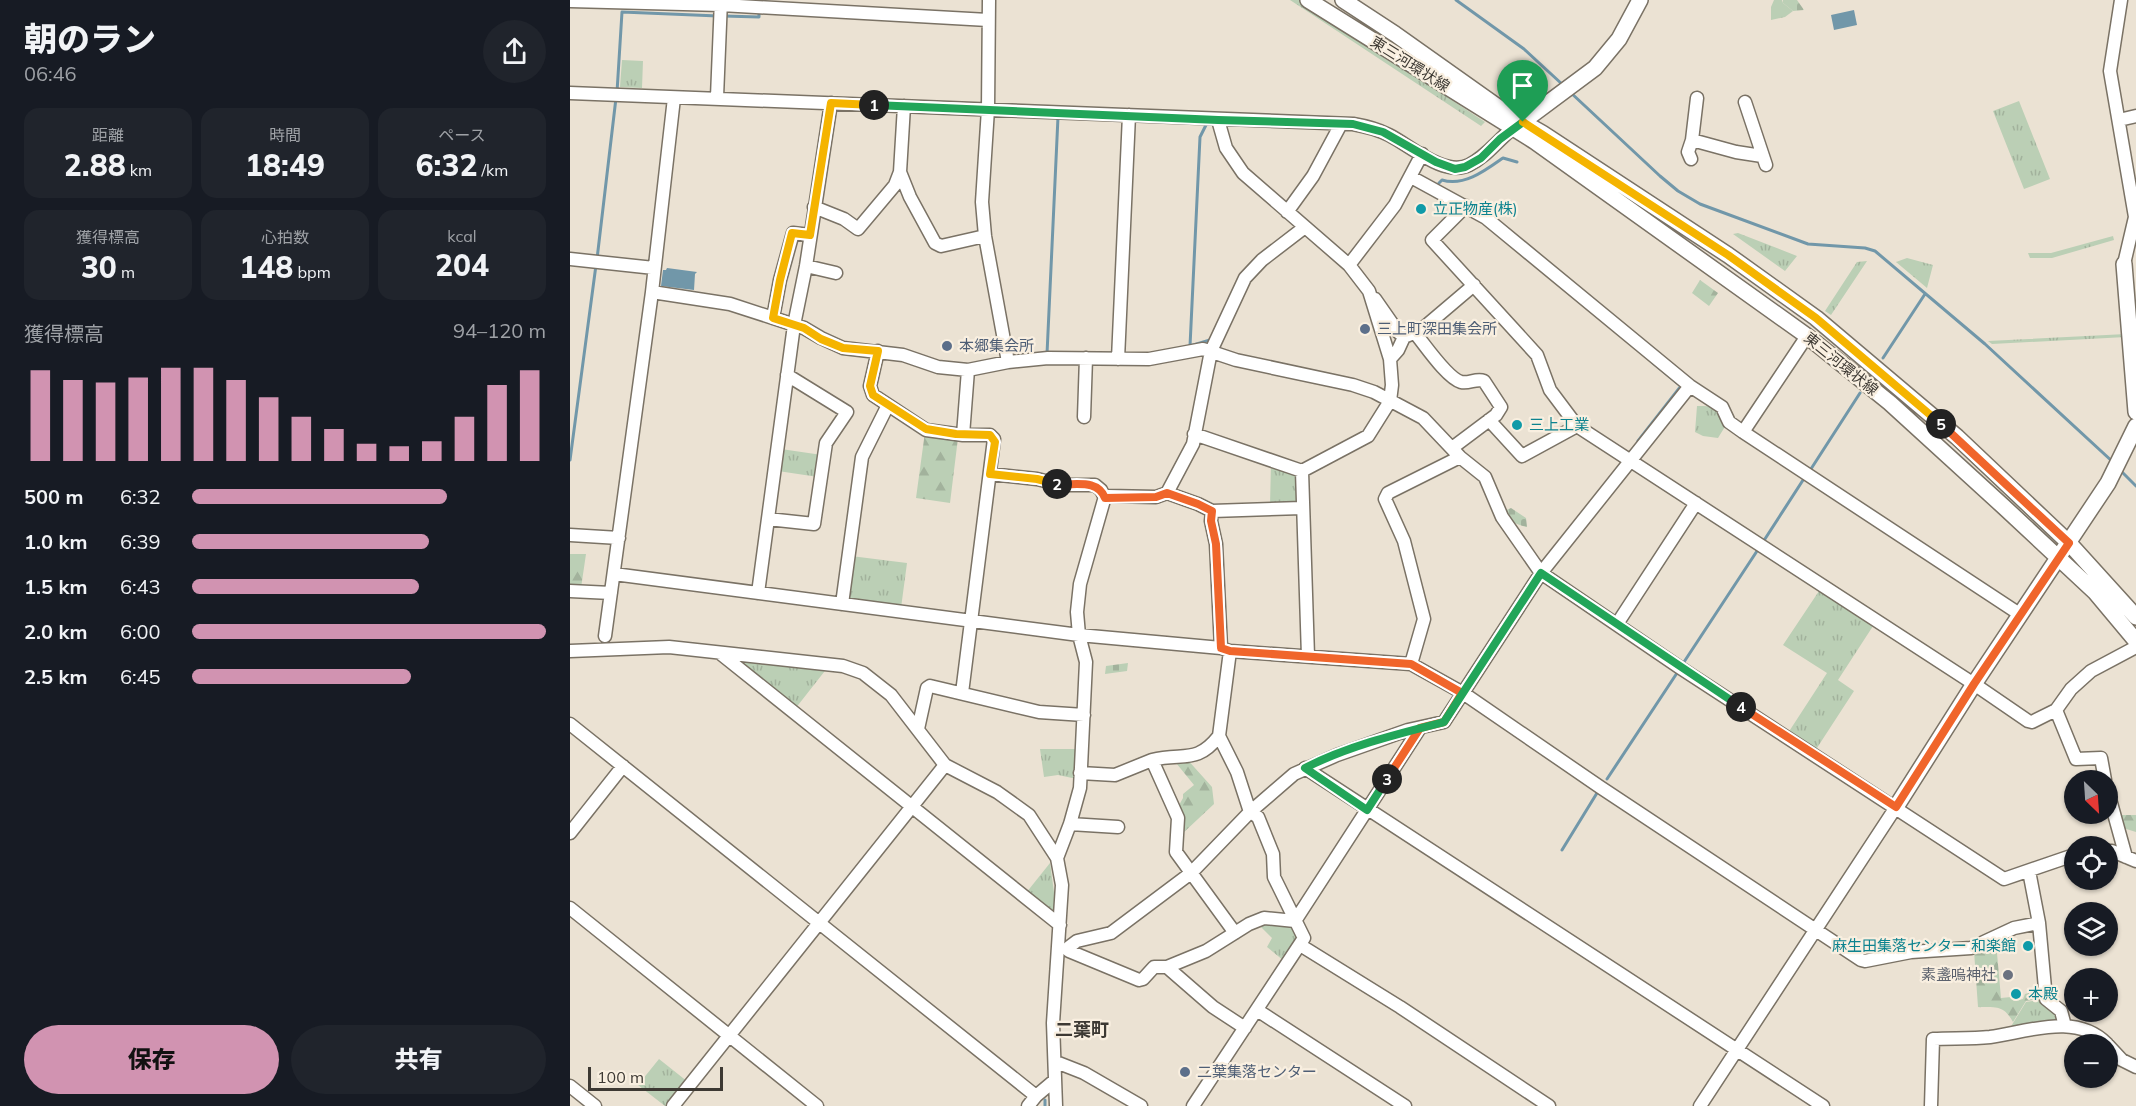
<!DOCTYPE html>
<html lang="ja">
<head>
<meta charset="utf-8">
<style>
	body { margin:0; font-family:Mulish,"Noto Sans JP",sans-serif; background:#20242c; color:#f1f3f6; height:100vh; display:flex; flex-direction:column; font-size:22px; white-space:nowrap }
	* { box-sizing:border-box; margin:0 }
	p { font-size:20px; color:#9ea1a6 }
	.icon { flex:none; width:33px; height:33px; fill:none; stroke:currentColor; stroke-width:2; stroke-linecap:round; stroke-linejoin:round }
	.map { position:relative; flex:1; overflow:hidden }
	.details { display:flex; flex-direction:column; background:#171b24; width:570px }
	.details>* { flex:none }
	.needle { width:39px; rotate:155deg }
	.tools { position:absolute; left:1494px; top:770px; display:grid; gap:12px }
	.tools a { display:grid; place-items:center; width:54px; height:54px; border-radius:50%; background:#171b24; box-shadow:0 2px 4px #0004; font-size:30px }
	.scale { position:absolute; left:18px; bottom:15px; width:135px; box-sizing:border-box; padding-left:6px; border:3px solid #3d3933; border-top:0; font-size:16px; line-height:21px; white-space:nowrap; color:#3d3933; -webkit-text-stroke:4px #f9efe0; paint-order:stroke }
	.pin { position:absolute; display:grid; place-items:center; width:51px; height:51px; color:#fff; margin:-62px -26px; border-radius:50% 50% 50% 0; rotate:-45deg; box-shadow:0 0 6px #0007 }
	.pin .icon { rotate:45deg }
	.km { position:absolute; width:30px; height:30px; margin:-15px; border-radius:50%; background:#222; color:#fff; font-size:16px; line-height:30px; text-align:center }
	.round { display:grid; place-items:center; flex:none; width:63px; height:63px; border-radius:32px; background:#20242c }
	.headline { display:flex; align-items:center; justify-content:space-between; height:102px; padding:0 24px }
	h1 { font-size:33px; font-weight:800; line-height:45px }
	.figures { display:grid; grid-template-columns:repeat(3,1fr); gap:9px; height:102px; padding:6px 24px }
	.figures div { display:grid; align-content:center; border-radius:15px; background:#20242c; text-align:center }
	.figures b { font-size:30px; font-weight:800 }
	.figures small { font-size:16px; font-weight:400 }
	.figures p { font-size:16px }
	.chart { height:168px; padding:12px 24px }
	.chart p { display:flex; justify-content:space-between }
	.chart svg { width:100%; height:108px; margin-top:6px; stroke:#d193b1; stroke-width:6 }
	.action { display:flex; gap:12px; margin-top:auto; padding:12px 24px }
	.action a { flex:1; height:69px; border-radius:36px; background:#d193b1; color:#111; font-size:24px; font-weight:800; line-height:69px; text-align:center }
	.action a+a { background:#20242c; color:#f1f3f6 }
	ul { padding:0 24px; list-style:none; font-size:20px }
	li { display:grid; grid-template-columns:96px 72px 1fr; align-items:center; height:45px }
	li i { height:15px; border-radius:8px; background:#d193b1 }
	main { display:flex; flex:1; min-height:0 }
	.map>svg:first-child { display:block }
	.grass { fill:url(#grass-tufts) }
	.forest { fill:url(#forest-firs) }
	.cemetery { fill:url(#cemetery-stones) }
	.water { fill:#7197a9 }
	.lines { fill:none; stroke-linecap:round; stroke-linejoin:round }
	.stream { stroke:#7197a9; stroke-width:3 }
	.minor-casing { stroke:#7a7265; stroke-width:15 }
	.major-casing { stroke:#7a7265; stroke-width:18 }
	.minor { stroke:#fff; stroke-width:12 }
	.major { stroke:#fff; stroke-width:15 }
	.split-1-casing { stroke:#fff; stroke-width:12 }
	.split-2-casing { stroke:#fff; stroke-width:12 }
	.split-3-casing { stroke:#fff; stroke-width:12 }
	.split-4-casing { stroke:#fff; stroke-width:12 }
	.split-5-casing { stroke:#fff; stroke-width:12 }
	.split-6-casing { stroke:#fff; stroke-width:12 }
	.split-1 { stroke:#22a559; stroke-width:8 }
	.split-2 { stroke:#f5b400; stroke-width:8 }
	.split-3 { stroke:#f0652b; stroke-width:8 }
	.split-4 { stroke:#22a559; stroke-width:8 }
	.split-5 { stroke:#f0652b; stroke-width:8 }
	.split-6 { stroke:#f5b400; stroke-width:8 }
	.culture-dot { fill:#0f9aa8; stroke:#f9efe0; stroke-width:2 }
	.service-dot { fill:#5c6f8a; stroke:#f9efe0; stroke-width:2 }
	.worship-dot { fill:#6b7280; stroke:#f9efe0; stroke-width:2 }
	.labels { text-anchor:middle; stroke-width:4.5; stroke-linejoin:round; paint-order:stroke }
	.street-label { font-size:15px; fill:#3d3933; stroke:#f9efe0 }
	.culture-label { font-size:15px; fill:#0d838f; stroke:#f9efe0; text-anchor:start }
	.service-label { font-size:15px; fill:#4e5e75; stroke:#f9efe0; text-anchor:start }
	.worship-label { font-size:15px; fill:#5b616d; stroke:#f9efe0; text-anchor:end }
	.quarter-label { font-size:18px; font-weight:bold; fill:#3d3933; stroke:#f9efe0 }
</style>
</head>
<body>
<main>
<section class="details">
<div class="headline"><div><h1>朝のラン</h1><p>06:46</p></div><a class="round"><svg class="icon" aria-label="share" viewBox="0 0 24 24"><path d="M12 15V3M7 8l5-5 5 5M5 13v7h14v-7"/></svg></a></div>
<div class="figures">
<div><p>距離</p><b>2.88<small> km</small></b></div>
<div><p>時間</p><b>18:49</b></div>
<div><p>ペース</p><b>6:32<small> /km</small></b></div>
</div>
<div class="figures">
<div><p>獲得標高</p><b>30<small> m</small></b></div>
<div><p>心拍数</p><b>148<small> bpm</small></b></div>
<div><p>kcal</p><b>204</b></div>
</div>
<div class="chart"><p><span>獲得標高</span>94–120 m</p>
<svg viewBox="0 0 160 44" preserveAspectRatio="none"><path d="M5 44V7M15 44V11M25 44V12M35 44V10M45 44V6M55 44V6M65 44V11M75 44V18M85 44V26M95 44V31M105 44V37M115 44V38M125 44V36M135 44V26M145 44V13M155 44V7"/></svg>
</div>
<ul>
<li><b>500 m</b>6:32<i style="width:72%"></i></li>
<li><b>1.0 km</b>6:39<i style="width:67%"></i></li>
<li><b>1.5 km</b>6:43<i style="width:64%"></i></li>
<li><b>2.0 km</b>6:00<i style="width:100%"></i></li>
<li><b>2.5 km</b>6:45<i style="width:62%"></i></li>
</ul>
<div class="action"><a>保存</a><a>共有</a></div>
</section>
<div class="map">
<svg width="1566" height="1106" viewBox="0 0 1566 1106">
	<defs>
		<pattern id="grass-tufts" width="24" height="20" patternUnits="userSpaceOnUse" patternTransform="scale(1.5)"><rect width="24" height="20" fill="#bbcfb5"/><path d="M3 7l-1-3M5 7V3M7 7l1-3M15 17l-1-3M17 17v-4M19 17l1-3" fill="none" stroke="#a2b29c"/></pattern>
		<pattern id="forest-firs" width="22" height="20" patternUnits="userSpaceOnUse" patternTransform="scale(1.5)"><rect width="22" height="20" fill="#bbcfb5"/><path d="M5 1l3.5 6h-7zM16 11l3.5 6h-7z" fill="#a2b29c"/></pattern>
		<pattern id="cemetery-stones" width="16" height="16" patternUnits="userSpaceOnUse" patternTransform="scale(1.5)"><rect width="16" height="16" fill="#bbcfb5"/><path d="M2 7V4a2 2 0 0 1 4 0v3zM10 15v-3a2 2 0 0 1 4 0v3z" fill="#a2b29c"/></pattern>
	</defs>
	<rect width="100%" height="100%" fill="#ebe2d3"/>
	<!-- grass -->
	<path class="grass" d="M720 0H730L915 122 911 126Z
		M52 60 73 61 72 88 50 87Z
		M1449 101 1480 179 1454 189 1423 111Z
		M1168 233 1227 256 1215 271 1163 234Z
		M1543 236 1544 240 1482 258H1460L1458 253H1481Z
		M1337 258 1363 265 1357 288 1326 262Z
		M1297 261 1261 315 1255 311 1287 262Z
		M1556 334V337L1422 344 1418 341Z
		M1127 406C1148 406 1148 407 1156 425L1148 438 1133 436 1125 432Z
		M211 449 252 455 248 477 208 471Z
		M701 463 727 473 729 501 727 504 700 505Z
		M281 556 337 563 331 608 275 600Z
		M1251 588 1305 623 1268 680 1284 691 1245 751 1218 733 1257 673 1213 645Z
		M160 657 258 667 225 709Z
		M470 749H509L507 779 488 775 474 777Z
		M480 863 486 907 482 914 456 893Z
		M687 923 722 924 728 939 714 961 697 947 702 938Z
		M1474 999 1492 1021 1440 1028 1456 1002Z
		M89 1059 118 1082 99 1106H95L68 1085Z"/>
	<!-- forest -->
	<path class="forest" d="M1204 0H1212L1213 3 1223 11 1215 17 1201 20V7Z
		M1130 280 1148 293 1139 306 1122 293Z
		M355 432 388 438 380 503 346 498Z
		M0 554H16L11 588 0 587Z
		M602 758H616L642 787 644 804 612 834 608 807 613 798V794L624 785Z
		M1549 815H1566V832L1553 828Z
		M1426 942 1431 998 1441 997 1444 1001 1453 999 1455 994 1466 991 1468 999 1456 1001 1443 1022C1433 1004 1426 1008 1408 1007L1404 951Z"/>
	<!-- cemetery -->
	<path class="cemetery" d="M1213 0H1227L1234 10 1223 11 1213 3Z
		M941 508 956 518 957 527C945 524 939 522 934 511Z
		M558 663 557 671 535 674 536 666Z"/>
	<!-- water -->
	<path class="water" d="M1284 10 1287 25 1264 30 1261 15Z
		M97 268 127 272 125 274 124 290 91 286 93 270H96Z"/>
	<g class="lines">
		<!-- stream -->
		<path class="stream" d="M886 0 954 49 993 85
			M154 16 189 17V11
			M47 92 52 12 148 16
			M1000 92 1090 176 1108 191 1130 204 1238 244 1295 248 1305 251 1415 344 1544 463
			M636 125 630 137 620 346 640 340
			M869 183 872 180C894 187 916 170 933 158L947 162
			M27 259 46 98
			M477 354 488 117
			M1313 358 1355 294
			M1068 441 1111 386 1082 362
			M0 460 26 265
			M1550 470 1566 486
			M1239 472 1290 393
			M1193 542 1235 477
			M1112 665 1189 548
			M1037 779 1109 670
			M992 850 1027 793
			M475 1106V1100"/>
		<!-- minor casing -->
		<g class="minor-casing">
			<path id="minor" d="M419 0 418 109 412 202 415 236 438 362
				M1551 0 1540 71 1565 217 1554 264
				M0 1 151 5 418 20
				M0 93 783 124C795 126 807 129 819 135 841 146 874 177 899 165 916 157 928 140 942 129
				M147 97 151 0
				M1175 102 1196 165
				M334 106 330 172 340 197 365 243 371 246 415 236
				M648 120 656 148 673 173 779 265 799 291 820 359
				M1549 120 1566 116
				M1122 140 1166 152 1192 156
				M1121 159 1118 152 1122 140 1127 98
				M841 177 916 218 1120 386 1152 407 1159 422 1173 432 1237 336
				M896 206 862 240 967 355 980 390 1007 426 1404 684 1458 721 1462 722 1486 710 1501 689 1521 671 1566 647
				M244 207 274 219 288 229 325 185 330 172
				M717 212 743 176 771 124
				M0 259 84 268
				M779 265 825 205 852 154
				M236 266 266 273
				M82 292 160 304 234 328 251 338 273 348 333 355 368 367 398 370 438 362 478 358 579 359 633 349 666 360 783 385 804 392 853 418 890 457 915 477 932 517 971 573 1109 667 1434 879 1504 855
				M805 299 828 332 834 337 851 330 904 285
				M203 318 210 280 223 233 240 235
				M845 333C855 345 877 378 891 382 899 384 906 378 914 381L931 407 926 415 882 448
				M308 351 300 386 303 395 356 430 393 435H420L424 439 392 693
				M548 359 559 115
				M514 417 516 358
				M919 420 952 456 1007 426
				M1173 432 1451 615
				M624 434 732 471 798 436 820 401 822 385 820 359 828 350 834 337
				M393 435 398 370
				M732 471 738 656
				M420 474 467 479 492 485H525L531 490 535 498
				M597 493 628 504 642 511 732 508
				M642 511 641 521 646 544 651 648
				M198 519 244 524 256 443 277 412 217 375
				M0 535 49 538
				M44 574 509 635 651 648 660 651 841 664 893 693 1030 787 1291 960 1295 961 1341 952 1401 948 1444 928 1469 923
				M0 591 41 593
				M188 593 224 325 236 266 261 103
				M272 604 292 457 318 405
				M1047 624 1126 503
				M35 636 82 292 104 98
				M0 651 99 647 273 666 293 673 321 695 375 765 427 792 459 815 487 858 492 885 483 1023 486 1106
				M151 654 490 925
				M841 664 854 619 834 541 815 499 818 493 890 457
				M1486 710 1506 759 1531 758 1535 780
				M0 724 466 1096
				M348 729 357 688 360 686 469 712 514 715
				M582 760C613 752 626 765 649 736
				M735 768 1253 1106
				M510 773 545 775 582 760 608 818 606 852 665 933
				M1538 792 1556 857
				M500 824 548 827
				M0 833 53 766
				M1538 851H1542L1566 861
				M487 858 500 824 510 788 516 662 509 635 507 612 510 584 534 500 538 496 586 497 597 493 623 444 641 351 675 278 692 260 735 227
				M1459 871 1469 923 1476 999 1491 1011 1495 1026
				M0 908 247 1106
				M725 921 850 728
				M730 945 830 1007 979 1106
				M597 967 636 951 679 924 694 918 725 921
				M687 1010 835 1106
				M675 1028 643 1007 597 967H584L573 979 569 980 499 951V947L507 941 541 933 621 873 680 812 724 774 767 755 838 730 874 722 971 573 1120 386
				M1538 1045 1552 1060 1566 1067
				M486 1062 514 1073 571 1106
				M0 1086 25 1106
				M103 1106 375 765
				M458 1106 466 1096 485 1080
				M623 1106 734 938 704 877 703 854 688 817 680 812 667 772 649 736 660 651
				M1130 1106 1326 807
				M1361 1106 1363 1039C1382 1038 1401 1039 1420 1037 1457 1032 1506 1012 1537 1044"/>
		</g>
		<!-- major casing -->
		<g class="major-casing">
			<path id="major" d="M738 0 964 141 1237 336 1320 403 1434 507 1525 592 1566 641
				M773 0 825 34 935 112 972 133 1158 255 1246 318 1387 437 1499 543 1566 617
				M947 126 1025 68 1049 39 1070 0
				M1554 264 1566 412
				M1326 807 1404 684 1538 483 1566 426"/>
		</g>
		<!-- minor -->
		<use href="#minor" class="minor"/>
		<!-- major -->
		<use href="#major" class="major"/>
	</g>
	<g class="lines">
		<!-- split-1 casing -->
		<g class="split-1-casing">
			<path id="split-1" d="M304 105 648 120 783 124 813 132 866 162 885 169 895 167 911 158 930 139 953 122"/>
		</g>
		<!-- split-2 casing -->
		<g class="split-2-casing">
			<path id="split-2" d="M304 105 261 103 240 235 222 233 210 280 203 318 234 328 251 339 273 348 308 351 300 386 303 395 356 429 386 434 420 435 425 442 420 474 467 479 487 484"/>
		</g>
		<!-- split-3 casing -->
		<g class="split-3-casing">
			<path id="split-3" d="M487 484C504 486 527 478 535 498L586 497 597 493 628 504 642 511 641 521 646 544 651 648 660 651 841 664 892 693 874 722 850 728 817 779"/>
		</g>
		<!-- split-4 casing -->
		<g class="split-4-casing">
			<path id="split-4" d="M817 779 797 810 735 768C778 746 827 734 874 722L971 573 1171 707"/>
		</g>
		<!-- split-5 casing -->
		<g class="split-5-casing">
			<path id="split-5" d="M1171 707 1326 807 1404 684 1499 543 1371 424"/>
		</g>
		<!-- split-6 casing -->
		<g class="split-6-casing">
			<path id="split-6" d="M953 122 1158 255 1246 318 1371 424"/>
		</g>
		<!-- split-1 -->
		<use href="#split-1" class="split-1"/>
		<!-- split-2 -->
		<use href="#split-2" class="split-2"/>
		<!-- split-3 -->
		<use href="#split-3" class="split-3"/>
		<!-- split-4 -->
		<use href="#split-4" class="split-4"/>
		<!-- split-5 -->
		<use href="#split-5" class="split-5"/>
		<!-- split-6 -->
		<use href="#split-6" class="split-6"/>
	</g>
	<!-- markers -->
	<g class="culture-dot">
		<circle cx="851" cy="209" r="6"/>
		<circle cx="947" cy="425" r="6"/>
		<circle cx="1458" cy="946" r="6"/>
		<circle cx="1446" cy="994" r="6"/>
	</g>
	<g class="service-dot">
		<circle cx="795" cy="329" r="6"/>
		<circle cx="377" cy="346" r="6"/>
		<circle cx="615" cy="1072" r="6"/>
	</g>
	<circle class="worship-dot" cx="1438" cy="975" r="6"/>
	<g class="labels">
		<!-- street labels -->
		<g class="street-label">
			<text transform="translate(840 64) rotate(32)" y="5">東三河環状線</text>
			<text transform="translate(1271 364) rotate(39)" y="5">東三河環状線</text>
		</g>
		<!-- culture labels -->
		<g class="culture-label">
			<text x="863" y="214">立正物産(株)</text>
			<text x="959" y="430">三上工業</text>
			<text x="1446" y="951" text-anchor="end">麻生田集落センター 和楽館</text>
			<text x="1458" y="999">本殿</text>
		</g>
		<!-- service labels -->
		<g class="service-label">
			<text x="807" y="334">三上町深田集会所</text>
			<text x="389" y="351">本郷集会所</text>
			<text x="627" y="1077">二葉集落センター</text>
		</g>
		<!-- worship labels -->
		<g class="worship-label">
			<text x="1426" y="980">素盞嗚神社</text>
		</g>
		<!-- quarter labels -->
		<g class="quarter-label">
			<text x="512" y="1036">二葉町</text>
		</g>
	</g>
</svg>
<div class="tools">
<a><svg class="needle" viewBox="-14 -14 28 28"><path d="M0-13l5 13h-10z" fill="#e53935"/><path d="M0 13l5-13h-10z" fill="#9ea1a6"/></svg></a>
<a><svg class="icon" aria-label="locate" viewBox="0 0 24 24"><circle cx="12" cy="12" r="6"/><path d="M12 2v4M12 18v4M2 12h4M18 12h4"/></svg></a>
<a><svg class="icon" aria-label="layers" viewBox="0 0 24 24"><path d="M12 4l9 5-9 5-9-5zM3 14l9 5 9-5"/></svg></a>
<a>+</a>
<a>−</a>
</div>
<div class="scale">100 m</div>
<div class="pin" style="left:953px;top:122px;background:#1e9e55"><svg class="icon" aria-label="arrive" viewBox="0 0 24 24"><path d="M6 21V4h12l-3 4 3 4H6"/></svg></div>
<b class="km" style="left:304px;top:105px">1</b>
<b class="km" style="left:487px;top:484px">2</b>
<b class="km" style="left:817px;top:779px">3</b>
<b class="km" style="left:1171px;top:707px">4</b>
<b class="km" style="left:1371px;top:424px">5</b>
</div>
</main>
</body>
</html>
